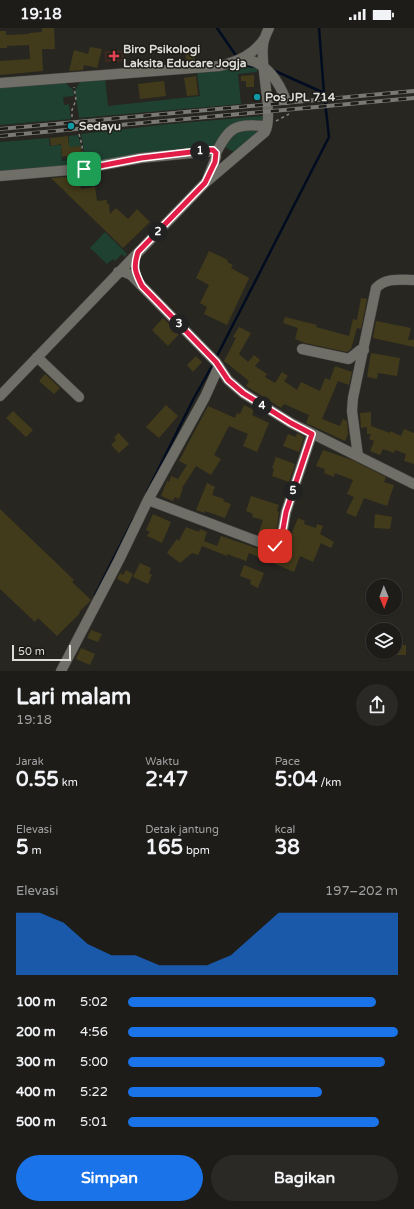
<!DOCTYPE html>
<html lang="id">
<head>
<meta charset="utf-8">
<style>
	body { margin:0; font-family:"Varela Round",sans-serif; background:#2a2926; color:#f1f3f6; height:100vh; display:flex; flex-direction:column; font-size:15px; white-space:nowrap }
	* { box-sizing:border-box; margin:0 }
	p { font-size:13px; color:#a0a1a2 }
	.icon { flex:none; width:22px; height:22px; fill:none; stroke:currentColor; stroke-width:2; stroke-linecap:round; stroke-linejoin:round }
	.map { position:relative; height:643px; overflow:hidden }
	.sheet { display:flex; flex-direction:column; background:#1d1c19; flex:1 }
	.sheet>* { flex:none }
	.needle { width:26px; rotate:179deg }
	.buttons { position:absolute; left:366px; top:551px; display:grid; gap:8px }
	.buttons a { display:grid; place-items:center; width:36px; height:36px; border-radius:50%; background:#1d1c19; box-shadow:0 1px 3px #0004,0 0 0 1px #3b3a38; font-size:20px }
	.scale { position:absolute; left:12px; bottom:10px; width:59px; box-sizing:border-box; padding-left:4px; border:2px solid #dddcd8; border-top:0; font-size:11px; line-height:14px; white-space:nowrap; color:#dddcd8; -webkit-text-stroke:3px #1d1c17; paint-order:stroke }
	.pin { position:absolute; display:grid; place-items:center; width:34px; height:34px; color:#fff; margin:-17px; border-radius:8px; box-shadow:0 2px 6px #0006 }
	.km { position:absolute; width:20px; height:20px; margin:-10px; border-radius:50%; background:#222; color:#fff; font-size:11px; line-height:20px; text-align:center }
	.round { display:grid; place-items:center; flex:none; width:42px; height:42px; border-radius:21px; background:#2a2926 }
	.overview { display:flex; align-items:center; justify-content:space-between; height:68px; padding:0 16px }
	h1 { font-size:22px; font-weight:700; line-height:30px }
	.figures { display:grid; grid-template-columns:repeat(3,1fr); gap:6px; height:68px; padding:4px 16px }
	.figures div { display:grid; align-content:center }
	.figures b { font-size:20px; font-weight:700 }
	.figures small { font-size:11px; font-weight:400 }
	.figures p { font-size:11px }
	.chart { height:112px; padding:8px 16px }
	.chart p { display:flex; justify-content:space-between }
	.chart svg { width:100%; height:72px; margin-top:4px; fill:#1a73e8; opacity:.7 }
	.cta { display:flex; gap:8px; margin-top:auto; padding:8px 16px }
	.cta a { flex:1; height:46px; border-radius:24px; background:#1a73e8; color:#fff; font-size:16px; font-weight:700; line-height:46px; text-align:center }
	.cta a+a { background:#2a2926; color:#f1f3f6 }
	ul { padding:0 16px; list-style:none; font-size:13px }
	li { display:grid; grid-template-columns:64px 48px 1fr; align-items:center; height:30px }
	li i { height:10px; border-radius:5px; background:#1a73e8 }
	.status { display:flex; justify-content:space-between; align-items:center; height:28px; padding:0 20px; background:#1d1c19; direction:ltr }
	.status svg { height:11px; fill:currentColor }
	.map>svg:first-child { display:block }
	.medical { fill:#3a2920 }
	.green { fill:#1e4132 }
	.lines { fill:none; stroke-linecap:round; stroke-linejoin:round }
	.stream { stroke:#000c20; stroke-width:2.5 }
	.building { fill:#423b1b }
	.minor-casing { stroke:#454440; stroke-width:11 }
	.path { stroke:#82817c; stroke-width:1.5; stroke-dasharray:3 3; stroke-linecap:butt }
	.minor { stroke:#6f6e67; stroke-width:10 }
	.rail-casing { stroke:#7a7975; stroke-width:4 }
	.rail { stroke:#1d1c17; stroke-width:2.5; stroke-dasharray:8; stroke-linecap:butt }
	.route-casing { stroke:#fff; stroke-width:8 }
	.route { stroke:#e11d48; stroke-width:5 }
	.health-dot { fill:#e0444e; stroke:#1d1c17; stroke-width:1.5 }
	.culture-dot { fill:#0f9aa8; stroke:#1d1c17; stroke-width:1.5 }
	.labels { text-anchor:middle; stroke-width:3; stroke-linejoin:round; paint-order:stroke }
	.poi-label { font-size:12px; font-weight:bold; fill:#dddcd8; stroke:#1d1c17; text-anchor:start }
</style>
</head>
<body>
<div class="status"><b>19:18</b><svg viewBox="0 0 49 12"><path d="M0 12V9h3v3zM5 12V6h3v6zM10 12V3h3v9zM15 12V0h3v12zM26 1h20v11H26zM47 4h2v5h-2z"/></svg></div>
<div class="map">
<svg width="414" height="643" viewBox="0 0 414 643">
	<rect width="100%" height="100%" fill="#272621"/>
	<!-- medical -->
	<path class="medical" d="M124 22V34H105L104 23Z"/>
	<!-- green -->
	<path class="green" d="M244 34 257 38V44L238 46 241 76 79 90 75 62 82 51 105 49 108 78 200 68 197 44 224 42Z
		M63 53 73 62 74 68 63 69 64 77 69 76 71 91 0 97V58Z
		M263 88V94L237 96 212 120 85 139 83 117 81 106 170 96Z
		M261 100 236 125 223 118C233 101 243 102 261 100Z
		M78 107 81 118 61 120 62 133 82 131 83 139 0 145V114L49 110 50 118 69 116V108Z
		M105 204 127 226 125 229 122 226 115 233 113 231 107 236 90 220Z"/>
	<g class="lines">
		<!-- stream -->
		<path class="stream" d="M217 0 237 29
			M243 36 249 38 257 39
			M273 42 324 65
			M217 328 329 109 324 65 319 0
			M147 464 194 370 212 338
			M95 567 134 490"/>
	</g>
	<!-- building -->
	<path class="building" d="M42 0H54L55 21H42L43 43 0 47V33L30 31 29 17 7 18V20H0V3H6V7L29 6V5L42 4Z
		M90 19 102 21 97 40 84 37 83 42 69 43 74 22 88 26Z
		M194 20 195 33 186 34 185 21Z
		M254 47V59H246V53H241V48Z
		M196 48 198 67 187 68 184 50Z
		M164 53 166 68 140 71 138 56Z
		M68 108 69 119 81 118 82 131 67 132V128L62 129 61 116 51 118 50 110Z
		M79 148 81 161 95 159 97 173 107 172V176H109L110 186 116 180 128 191 137 181 150 194 123 220 51 150Z
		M209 223 228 232 227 234 233 237 231 240 249 250 227 297 204 286 207 279 200 275 209 257 196 250Z
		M361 270 367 271 361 301 357 300 351 321 347 324 305 315 295 311 298 300 283 295 285 289 317 297 316 299 349 308 353 291 357 292Z
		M163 290 179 306 168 318 152 302Z
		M376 293 411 300 408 312H414V319L373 310Z
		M239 299 251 305 239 326 248 334 254 327 260 332 255 338 267 346 265 349 275 355 282 344 288 348 284 353 297 362 301 354 320 363 325 350 330 352 335 338 352 344 349 357 338 353 322 391 340 398 343 391 347 393 348 406 345 413 306 395 309 387 284 376 281 380 246 358 249 353 224 333 236 310 233 309Z
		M371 325 400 330 397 348 378 345 377 351 367 349Z
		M196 328 202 334 193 344 187 337Z
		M45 346 60 360 54 366 39 353Z
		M166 377 178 388 159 410 146 399Z
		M244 377 254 382 252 387 269 395 257 424 243 418 248 406 229 398 214 427 221 431 211 447 196 438 182 460H183L179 471 175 469 173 473 161 468 167 453 169 454 171 448 178 451 187 437 179 433 208 378 235 390 237 385 240 386Z
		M13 383 33 402 26 409 6 390Z
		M371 384V398L390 405V403L401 408 404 401 414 405V436L404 433 406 426 395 422 394 425 383 421 380 427 370 423 374 413 369 411 371 406H367V399L361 400 360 385Z
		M119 405 129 416 119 425 111 417 116 412 114 409Z
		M297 405 304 409 299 424 283 418 288 406 296 409Z
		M323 422 352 432 386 449 384 454 394 457 387 478 364 470 356 489 346 485 354 469 347 466 353 452 335 445 334 449 324 445 325 441 316 438Z
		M276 429 295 436 289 454 272 448 274 441 272 440Z
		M207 455 215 459 212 467 224 471 223 473 231 476 225 490 205 483V485L196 482Z
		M251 468 279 477 277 483 279 484 277 499 272 511 258 506 263 492 252 489 253 486 246 483Z
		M0 481 74 552 72 554 91 572 79 584 80 585 57 608 38 590 35 594 0 561Z
		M153 486 171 494 162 515 147 508 150 504 146 502Z
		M375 486 392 489 390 501 374 500Z
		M298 490 305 493 304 496 316 500 317 496 323 498 320 506 334 514 331 520 321 515 313 534 300 528 294 544 249 525 246 533 227 526V528L202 518 198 527 192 525 180 535 167 525 177 511 179 513 186 499 199 504 200 501 207 504 204 513 217 518 221 508 268 524 278 523 283 520 288 506 291 507Z
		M140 535 151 540 149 545 152 547 148 556 133 549Z
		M244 537 264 545 258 560 250 556 251 552 240 548Z
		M126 542 133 546 128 556 117 551 120 545 123 547Z
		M91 602 102 606 98 614 87 610Z
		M395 617H406V627H395Z
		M81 620 95 626 90 637 76 631Z"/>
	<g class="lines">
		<!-- minor casing -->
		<g class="minor-casing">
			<path id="minor" d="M242 31C265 32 278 52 286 72
				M0 55 220 38C239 33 253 27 264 11
				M216 125C230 97 236 96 267 98
				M0 148 81 141 141 130 213 123 216 125V129L207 152
				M118 244H124L131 247 216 334 228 352 243 365 291 395 414 456
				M302 321 349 331 360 322H364
				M37 329 79 369
				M0 368 205 155 265 104C274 89 260 38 263 18 263 12 266 6 269 0
				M358 428 352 383 353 370 376 260C386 249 401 252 414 252
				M148 472 270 518 277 517 283 501 286 484 312 406
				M61 643 119 532 148 472 205 369 219 338"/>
		</g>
		<!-- path -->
		<path class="path" d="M72 89V82L76 72 74 59
			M276 93 289 86
			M79 106 82 117 83 133"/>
		<!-- minor -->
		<use href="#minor" class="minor"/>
		<!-- rail casing -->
		<g class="rail-casing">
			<path id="rail" d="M0 101 414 63
				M0 108 414 70"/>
		</g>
		<!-- rail -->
		<use href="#rail" class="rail"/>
	</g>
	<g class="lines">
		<!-- route casing -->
		<g class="route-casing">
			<path id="route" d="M84 141 141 130 208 122H213L216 125 215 134 205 155 138 224C133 239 135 244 142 258L216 334 228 352 243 365 291 395 312 406 286 484 283 501 276 517 275 518"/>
		</g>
		<!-- route -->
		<use href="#route" class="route"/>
	</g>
	<!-- markers -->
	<path class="health-dot" d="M112 22h4v4h4v4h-4v4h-4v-4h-4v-4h4z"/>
	<g class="culture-dot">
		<circle cx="257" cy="69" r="4"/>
		<circle cx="71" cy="98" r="4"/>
	</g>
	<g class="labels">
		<!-- poi labels -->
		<g class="poi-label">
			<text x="123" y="25">Biro Psikologi<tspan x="123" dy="14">Laksita Educare Jogja</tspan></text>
			<text x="265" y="73">Pos JPL 714</text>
			<text x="79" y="102">Sedayu</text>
		</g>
	</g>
</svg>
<div class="buttons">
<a><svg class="needle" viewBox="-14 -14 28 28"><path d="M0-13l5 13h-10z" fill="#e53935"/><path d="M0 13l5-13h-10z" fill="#a0a1a2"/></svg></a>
<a><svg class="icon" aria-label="layers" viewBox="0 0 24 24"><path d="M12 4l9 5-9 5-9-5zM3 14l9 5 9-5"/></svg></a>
</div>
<div class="scale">50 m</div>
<div class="pin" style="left:84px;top:141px;background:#1e9e55"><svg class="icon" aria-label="arrive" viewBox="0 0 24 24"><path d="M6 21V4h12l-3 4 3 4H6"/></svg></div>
<div class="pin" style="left:275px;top:518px;background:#d93025"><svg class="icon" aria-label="check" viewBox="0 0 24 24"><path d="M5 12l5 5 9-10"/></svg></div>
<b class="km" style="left:200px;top:123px">1</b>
<b class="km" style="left:158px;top:204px">2</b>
<b class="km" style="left:179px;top:296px">3</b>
<b class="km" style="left:262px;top:378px">4</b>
<b class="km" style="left:293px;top:463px">5</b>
</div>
<section class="sheet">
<div class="overview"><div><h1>Lari malam</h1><p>19:18</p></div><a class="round"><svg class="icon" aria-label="share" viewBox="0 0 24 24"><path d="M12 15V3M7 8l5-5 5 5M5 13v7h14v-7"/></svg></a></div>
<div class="figures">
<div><p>Jarak</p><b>0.55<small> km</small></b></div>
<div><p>Waktu</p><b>2:47</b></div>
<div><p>Pace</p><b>5:04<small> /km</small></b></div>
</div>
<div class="figures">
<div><p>Elevasi</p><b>5<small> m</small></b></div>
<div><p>Detak jantung</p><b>165<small> bpm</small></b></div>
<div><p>kcal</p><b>38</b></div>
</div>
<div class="chart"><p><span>Elevasi</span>197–202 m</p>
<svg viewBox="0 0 160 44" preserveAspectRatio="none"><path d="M0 44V6L10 6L20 12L30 25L40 32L50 32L60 38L70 38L80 38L90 32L100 19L110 6L120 6L130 6L140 6L150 6L160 6V44z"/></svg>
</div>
<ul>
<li><b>100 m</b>5:02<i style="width:92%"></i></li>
<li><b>200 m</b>4:56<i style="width:100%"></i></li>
<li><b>300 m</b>5:00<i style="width:95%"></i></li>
<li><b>400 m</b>5:22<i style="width:72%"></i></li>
<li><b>500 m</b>5:01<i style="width:93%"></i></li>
</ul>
<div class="cta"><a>Simpan</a><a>Bagikan</a></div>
</section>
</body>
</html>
